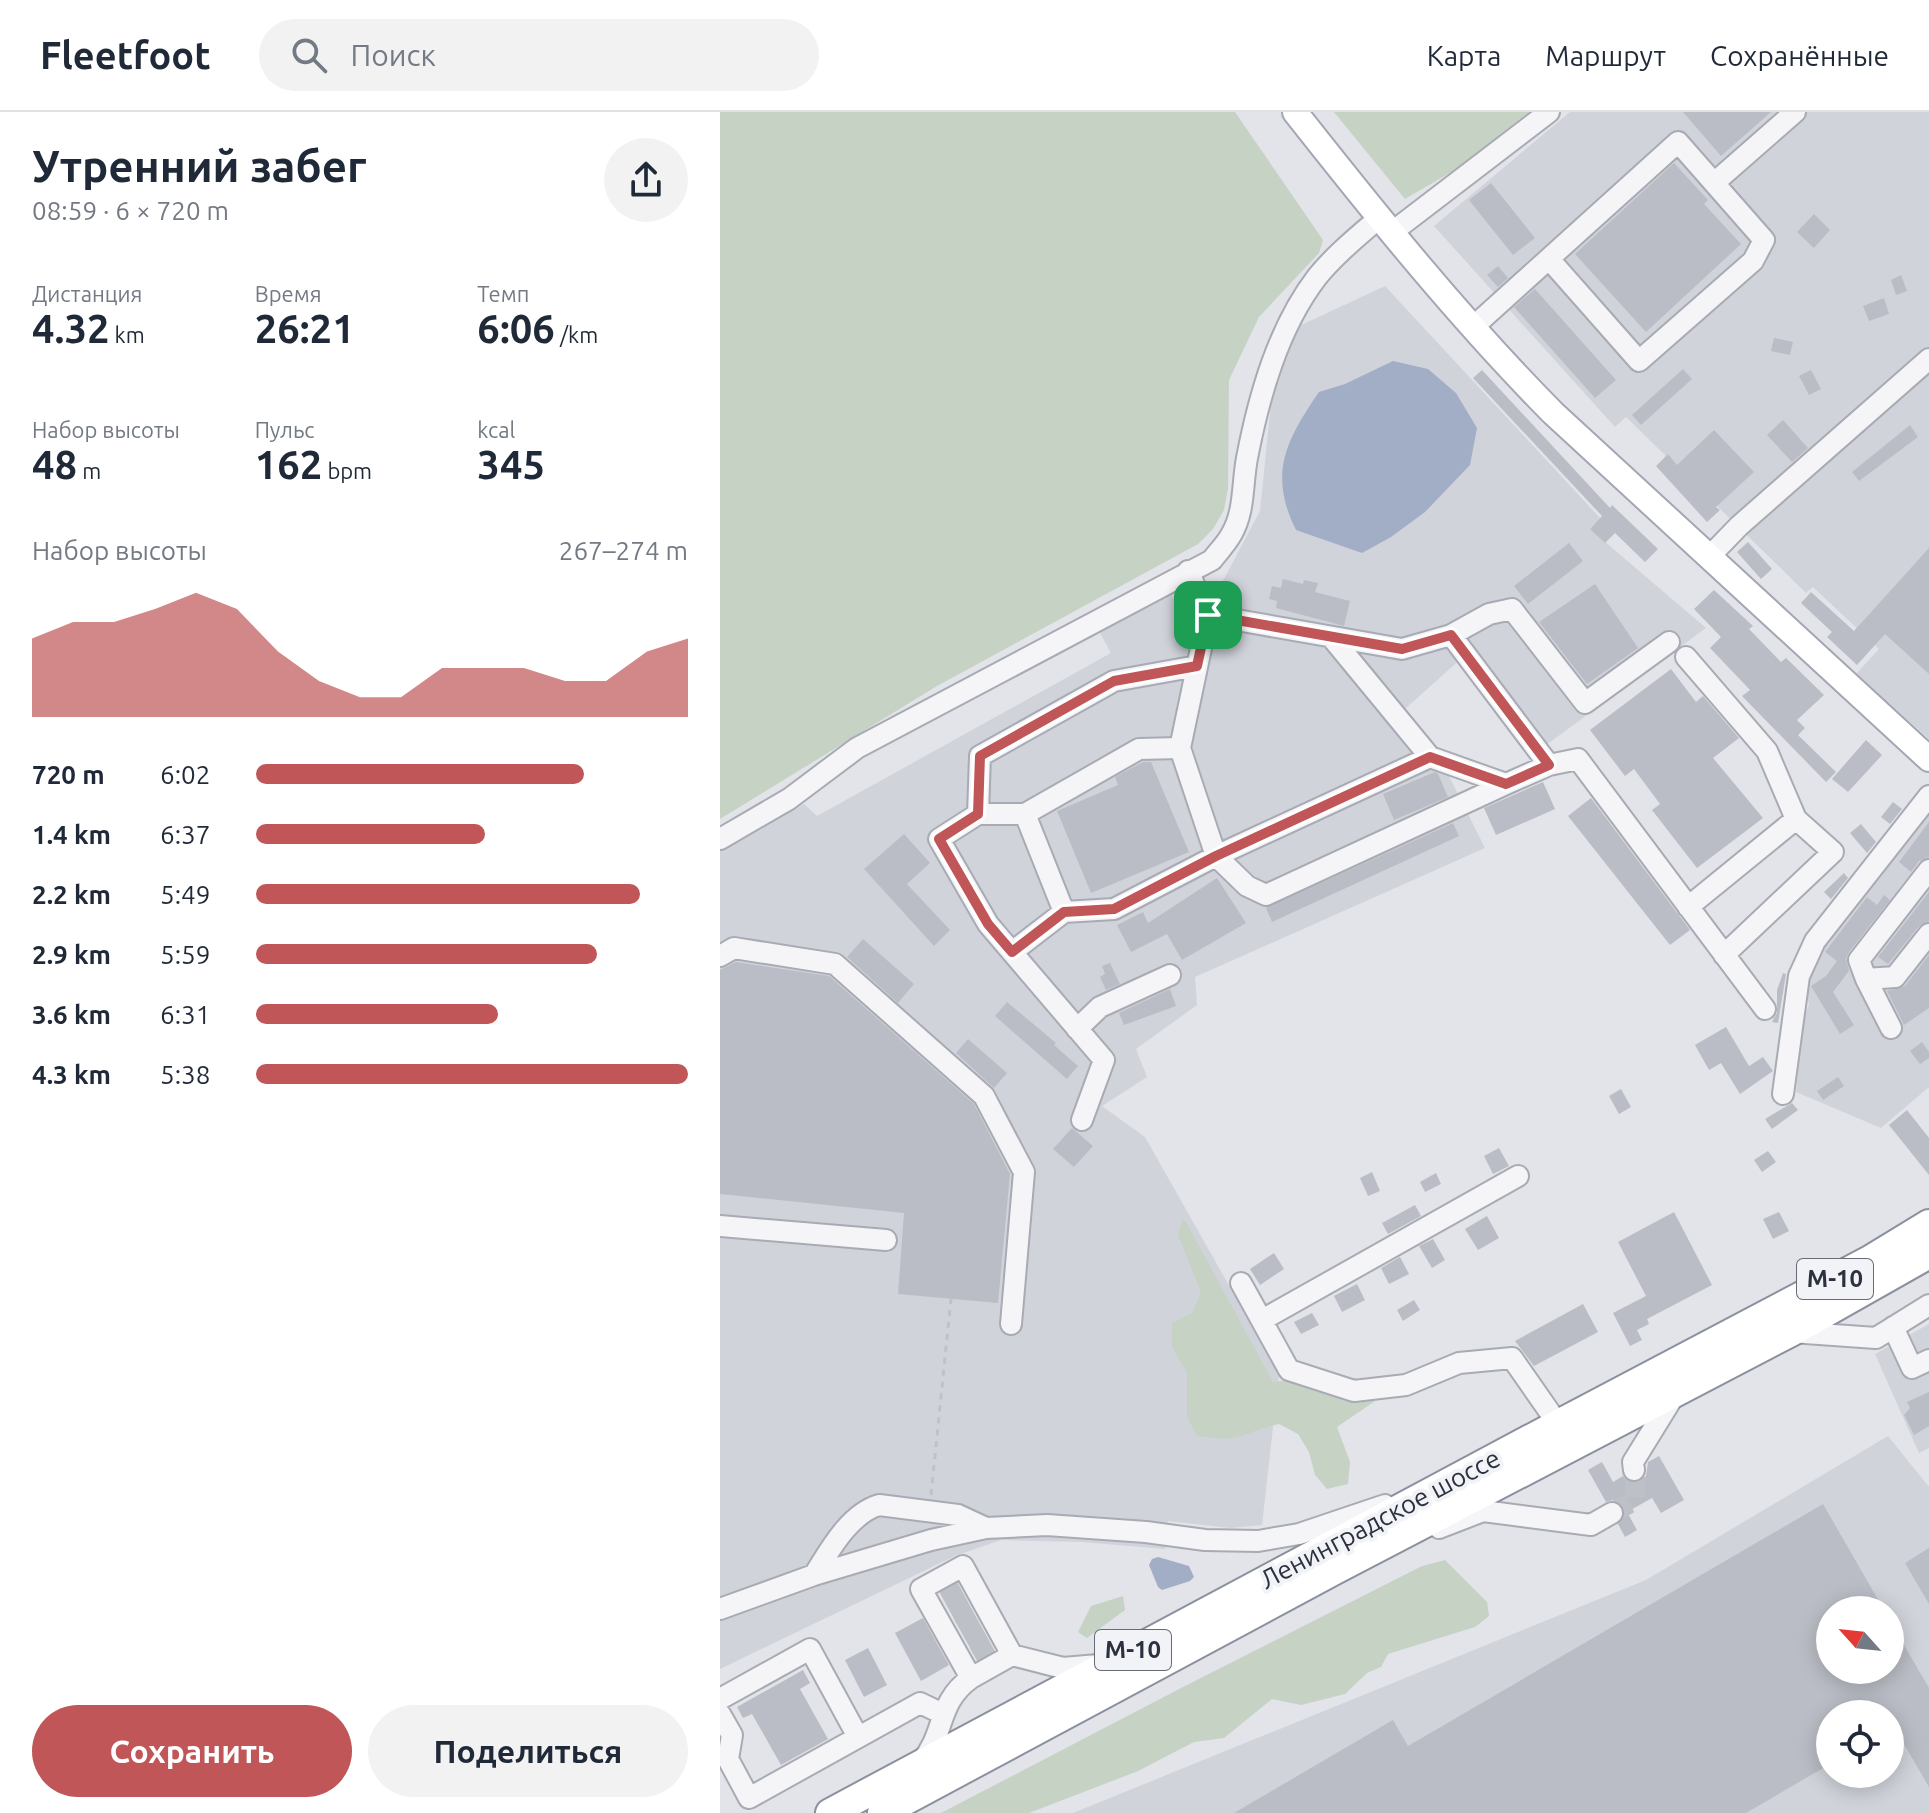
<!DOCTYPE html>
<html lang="ru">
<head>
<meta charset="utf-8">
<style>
	body { margin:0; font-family:Ubuntu,sans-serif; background:#f2f2f3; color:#1f2937; height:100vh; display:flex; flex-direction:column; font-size:30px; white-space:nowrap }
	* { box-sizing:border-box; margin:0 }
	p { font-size:26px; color:#747a83 }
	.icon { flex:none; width:44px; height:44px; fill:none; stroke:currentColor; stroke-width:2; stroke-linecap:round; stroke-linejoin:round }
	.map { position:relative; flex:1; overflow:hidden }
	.side { display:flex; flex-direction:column; background:#fff; width:720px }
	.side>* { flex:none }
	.needle { width:52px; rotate:297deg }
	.controls { position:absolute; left:1096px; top:1484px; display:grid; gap:16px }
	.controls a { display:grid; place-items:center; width:88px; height:88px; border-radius:50%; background:#fff; box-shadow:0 4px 20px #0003; font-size:40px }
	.pin { position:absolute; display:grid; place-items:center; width:68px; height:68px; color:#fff; margin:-34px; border-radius:16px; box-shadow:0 4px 12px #0006 }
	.round { display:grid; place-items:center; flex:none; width:84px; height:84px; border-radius:42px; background:#f2f2f3 }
	.head { display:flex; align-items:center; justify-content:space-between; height:136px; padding:0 32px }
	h1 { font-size:44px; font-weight:700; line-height:60px }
	.stats { display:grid; grid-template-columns:repeat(3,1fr); gap:12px; height:136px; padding:8px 32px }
	.stats div { display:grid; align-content:center }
	.stats b { font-size:40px; font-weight:700 }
	.stats small { font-size:22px; font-weight:400 }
	.stats p { font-size:22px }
	.chart { height:224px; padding:16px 32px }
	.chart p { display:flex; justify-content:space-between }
	.chart svg { width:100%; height:144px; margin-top:8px; fill:#c05657; opacity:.7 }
	.action { display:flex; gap:16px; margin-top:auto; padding:16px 32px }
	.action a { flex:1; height:92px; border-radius:48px; background:#c05657; color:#fff; font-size:32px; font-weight:700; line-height:92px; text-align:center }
	.action a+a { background:#f2f2f3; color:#1f2937 }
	ul { padding:0 32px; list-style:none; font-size:26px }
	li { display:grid; grid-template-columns:128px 96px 1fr; align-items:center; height:60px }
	li i { height:20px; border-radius:10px; background:#c05657 }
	header { display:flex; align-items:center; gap:48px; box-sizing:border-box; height:112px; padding:0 40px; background:#fff; border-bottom:2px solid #e0e1e3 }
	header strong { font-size:38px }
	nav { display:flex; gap:44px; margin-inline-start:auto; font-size:28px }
	.search { width:560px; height:72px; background:#f2f2f3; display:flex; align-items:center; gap:20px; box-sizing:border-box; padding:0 28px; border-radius:44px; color:#747a83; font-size:30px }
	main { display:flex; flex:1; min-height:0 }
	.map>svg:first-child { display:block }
	.built { fill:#d1d3db; fill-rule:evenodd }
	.green { fill:#c6d2c4 }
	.water { fill:#a1aec5 }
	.building { fill:#babdc5 }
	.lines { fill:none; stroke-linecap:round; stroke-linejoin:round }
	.minor-tunnel { stroke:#bec0c7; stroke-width:20; stroke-dasharray:20 10; stroke-linecap:butt }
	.minor-casing { stroke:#a8abb3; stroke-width:24 }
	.major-casing { stroke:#a3a7b4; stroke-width:28 }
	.highway-casing { stroke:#8b909e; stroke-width:32 }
	.path { stroke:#c1c2c8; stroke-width:3; stroke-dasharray:6 6; stroke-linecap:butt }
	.minor { stroke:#f5f5f8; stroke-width:20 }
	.major { stroke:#fff; stroke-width:24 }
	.highway { stroke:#fff; stroke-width:28 }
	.route-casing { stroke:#fff; stroke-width:16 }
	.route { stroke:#c05657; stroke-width:10 }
	.labels { text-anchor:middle; stroke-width:8; stroke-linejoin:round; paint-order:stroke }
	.shield { fill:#f2f3f7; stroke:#676b76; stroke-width:2 }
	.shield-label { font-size:24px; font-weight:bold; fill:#2c313f }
	.street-label { font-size:26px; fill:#2c313f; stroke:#f2f3f7 }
</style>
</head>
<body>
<header>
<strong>Fleetfoot</strong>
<div class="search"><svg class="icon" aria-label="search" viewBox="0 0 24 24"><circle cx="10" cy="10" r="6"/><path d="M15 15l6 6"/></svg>Поиск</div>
<nav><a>Карта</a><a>Маршрут</a><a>Сохранённые</a></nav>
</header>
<main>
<section class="side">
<div class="head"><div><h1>Утренний забег</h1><p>08:59 · 6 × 720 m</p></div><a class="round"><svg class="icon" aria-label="share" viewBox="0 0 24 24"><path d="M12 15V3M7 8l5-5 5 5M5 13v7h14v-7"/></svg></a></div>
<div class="stats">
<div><p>Дистанция</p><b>4.32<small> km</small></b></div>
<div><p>Время</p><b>26:21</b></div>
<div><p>Темп</p><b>6:06<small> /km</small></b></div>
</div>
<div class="stats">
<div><p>Набор высоты</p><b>48<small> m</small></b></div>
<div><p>Пульс</p><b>162<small> bpm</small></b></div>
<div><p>kcal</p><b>345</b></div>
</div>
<div class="chart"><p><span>Набор высоты</span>267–274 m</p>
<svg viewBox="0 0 160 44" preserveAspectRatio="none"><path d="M0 44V20L10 15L20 15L30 11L40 6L50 11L60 24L70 33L80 38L90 38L100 29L110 29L120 29L130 33L140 33L150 24L160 20V44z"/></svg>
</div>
<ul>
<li><b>720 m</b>6:02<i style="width:76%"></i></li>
<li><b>1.4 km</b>6:37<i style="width:53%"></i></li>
<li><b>2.2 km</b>5:49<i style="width:89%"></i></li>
<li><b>2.9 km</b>5:59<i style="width:79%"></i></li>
<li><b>3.6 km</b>6:31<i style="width:56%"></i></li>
<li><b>4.3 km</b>5:38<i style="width:100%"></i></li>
</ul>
<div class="action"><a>Сохранить</a><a>Поделиться</a></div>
</section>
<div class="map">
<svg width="1209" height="1701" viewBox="0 0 1209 1701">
	<rect width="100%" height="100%" fill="#e2e4e9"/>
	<!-- built -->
	<path class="built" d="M850 0H1209V627L1136 562 1159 537 1093 475 1086 481 906 305 895 315 714 114Z
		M665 174 880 406 870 417 986 516 826 633 753 536 685 597 718 642 765 736 475 865 477 893 416 937 427 965 382 994 425 1025 559 1262 542 1413 510 1416 448 1409 445 1437 361 1430 281 1428 235 1444 0 1557V737L84 692 97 704 391 541 379 519 450 480 460 500 497 480 540 399 551 290 577 215Z
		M1209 692V975L1161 1016 1076 980 1082 911 1089 893 1085 876 1095 839Z
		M1209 1212V1336L1199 1341 1155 1242Z
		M1168 1324 1209 1375V1701H353L926 1468ZM1110 1498H1170V1558H1110ZM1110 1602H1170V1662H1110Z"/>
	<!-- green -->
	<path class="green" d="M0 0H515L603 128 599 141 539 205 509 268 508 376 504 398 493 417 478 432 217 574 0 707Z
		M614 0H809L738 56 685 87Z
		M462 1108 466 1110 553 1270 573 1267 655 1289 617 1315 630 1350 628 1372 607 1377 595 1363 589 1340 578 1322 559 1312C522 1320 517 1333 476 1323L467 1304V1261L452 1235V1211L472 1201 481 1180 458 1123Z
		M725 1448 767 1490 769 1504 755 1515 668 1542 661 1555 647 1561 625 1582 581 1593 552 1587 504 1626 474 1630 418 1659 309 1701H221L465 1574 702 1454Z
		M403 1484 405 1498 367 1526 358 1520 371 1494Z"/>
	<!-- water -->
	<path class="water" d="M673 249 708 257 736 281 757 316 750 353 705 400 671 425 642 441 576 418C548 362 566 328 599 280L625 272Z
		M438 1445 469 1454 474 1465 470 1469 442 1478 438 1475 429 1453 432 1447Z"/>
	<!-- building -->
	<path class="building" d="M963 0H1051L1001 44Z
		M954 51 988 88 984 92 1021 132 926 220 855 142Z
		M771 71 815 126 793 143 749 88Z
		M1094 102 1110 118 1094 136 1077 120Z
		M778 154 788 166 778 175 767 163Z
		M1181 163 1187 179 1176 183 1171 168Z
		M815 177 896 268 875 286 794 195Z
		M1164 186 1169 202 1149 209 1143 194Z
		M1054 226 1073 230 1070 243 1051 239Z
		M963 257 972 267 921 313 912 303Z
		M762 258 890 396 892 393 938 437 925 450 895 421 885 431 870 417 882 404 753 266Z
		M1091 258 1101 277 1089 283 1079 264Z
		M1063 308 1088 336 1072 350 1047 323Z
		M1190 313 1198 325 1139 369 1132 360Z
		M994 318 1034 360 996 395 1000 398 987 410 936 354 948 342 957 353Z
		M1028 430 1052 457 1041 467 1017 440Z
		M849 431 863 449 808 492 794 474Z
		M1209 436V562L1165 522 1137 553 1107 525 1112 520 1081 491 1091 480 1134 519Z
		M563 467 583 472 584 468 598 471 595 480 630 489 624 514 556 496 557 489 549 487 552 474 561 476Z
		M875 472 918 536 867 572 819 510Z
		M994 478 1033 514 1029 517 1061 550 1066 546 1104 583 1077 608 1085 616 1078 623 1116 660 1106 670 1022 584 1030 578 990 536 1001 525 974 497Z
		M951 557 976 590 983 584 1019 626 993 646 1043 706 977 756 932 698 940 692 914 657 905 664 870 618Z
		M1146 628 1162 643 1128 680 1112 667Z
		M423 650H431L469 740 371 781 337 699 398 673 395 665Z
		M715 660 718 662 728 685 674 708 663 682Z
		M823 670 835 697 776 723 764 696Z
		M871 686 970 818 950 833 848 704Z
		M1173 690 1182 697 1170 712 1161 705Z
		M1209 710V745L1199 749 1191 760 1179 750Z
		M733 711 739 724 552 810 546 796Z
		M1141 712 1156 730 1147 741 1130 721Z
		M184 722 210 751 187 772 230 818 214 834 144 757Z
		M1124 761 1128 766 1111 787 1104 780Z
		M497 766 526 811 462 848 447 822 411 840 397 813 423 800 428 811Z
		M1209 780V809L1199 814 1168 852 1158 845Z
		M1164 783 1170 788 1129 840 1126 847 1129 859 1113 880 1134 913 1120 922 1091 874 1106 864 1117 849 1105 840 1147 785 1157 793Z
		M143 827 194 872 178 891 127 845Z
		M1209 843V896L1184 913 1167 879 1185 874Z
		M16 850 109 864 254 992 290 1062 278 1191 178 1182 184 1101 0 1082V858Z
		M390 851 400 872 386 878 380 865 385 862 382 854Z
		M1063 861 1066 862 1058 911 1052 910 1057 901V878Z
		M450 877 456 894 404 913 399 901Z
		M287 890 336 931 334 933 358 954 347 967 275 904Z
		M1006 915 1029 954 1043 945 1053 959 1020 982 1001 951 989 958 975 933Z
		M248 927 287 961 274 976 236 941Z
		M1202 930 1209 940V946L1200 952 1190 939Z
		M1118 965 1124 974 1103 988 1097 979Z
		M901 977 911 995 899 1002 889 984Z
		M1072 991 1078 998 1052 1017 1045 1007Z
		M1187 998 1209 1026V1063L1169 1013Z
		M352 1016 373 1034 354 1055 333 1037Z
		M779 1036 789 1054 773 1062 764 1044Z
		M1048 1039 1056 1050 1042 1060 1034 1048Z
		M652 1060 660 1079 648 1084 640 1066Z
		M716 1061 721 1072 705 1080 700 1070Z
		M695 1093 701 1104 668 1122 662 1111Z
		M954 1100 992 1173 927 1207 929 1212 917 1218 922 1228 910 1234 893 1201 926 1184 898 1130Z
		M1059 1100 1069 1119 1053 1127 1043 1107Z
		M767 1104 779 1126 758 1138 745 1117Z
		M713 1127 725 1148 712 1156 699 1134Z
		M554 1141 564 1157 540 1173 530 1157Z
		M680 1145 689 1162 669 1172 661 1156Z
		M637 1172 645 1188 622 1200 614 1184Z
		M694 1188 700 1198 683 1209 677 1198Z
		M863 1192 878 1220 814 1254 795 1229Z
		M592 1201 599 1213 581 1222 574 1210Z
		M1209 1280V1314L1194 1323 1184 1303 1190 1296 1187 1290Z
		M939 1344 964 1388 941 1401 932 1386 907 1400 917 1418 905 1425 898 1412 905 1402 903 1394 893 1388 886 1390 868 1358 882 1350 893 1370 903 1364 908 1370 916 1371 926 1364 928 1350Z
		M1103 1392 1164 1498H1110V1558H1170V1509L1209 1576V1675L1174 1615 1170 1617V1602H1110V1652L1026 1701H514L673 1608 688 1634Z
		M1209 1436V1492L1185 1451Z
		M238 1472 274 1538 257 1548 220 1481Z
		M203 1506 229 1553 201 1569 175 1521Z
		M148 1536 167 1573 144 1585 125 1548Z
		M83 1558 90 1571 80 1577 108 1627 61 1653 32 1602 23 1606 17 1595Z"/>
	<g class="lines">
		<!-- minor-tunnel -->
		<path class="minor-tunnel" d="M892 1401 916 1388 914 1358
			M223 1486 242 1476
			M231 1501 250 1491
			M239 1516 258 1505
			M247 1530 266 1519
			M255 1545 274 1534"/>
		<!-- minor casing -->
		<g class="minor-casing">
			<path id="minor" d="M671 121 829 0
				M829 147 919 249 1033 149 1044 128 994 71
				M752 216 958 30 994 71 1075 0
				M989 445 1019 414 1209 247
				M468 459 488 503 682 537 731 523 769 502 792 497 865 591 949 530
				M488 503 460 636 496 744 527 774 546 783 786 672 829 653 858 647 1045 897
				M731 523 829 653
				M612 526 710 645 786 672
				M966 545 1047 639 1076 707 1113 740 1004 843
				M258 702H305
				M0 727 69 687 137 636 492 448C498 440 506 432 511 423 525 400 522 372 527 346 539 284 558 216 597 165 615 143 637 125 659 106
				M968 795 1076 707
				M344 800 305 702 419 637 460 636
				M292 840 344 800 394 797 496 744 710 645
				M0 844 14 836 115 852 264 984 304 1060 291 1212
				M1146 867 1175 865 1209 822
				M1171 916 1146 867 1139 848 1209 758
				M357 917 380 895 450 863
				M1063 982 1079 864 1095 829 1209 684
				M362 1008 384 948 268 812 219 727 258 702 260 644 394 569 477 554
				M0 1114 166 1128
				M521 1171 569 1258 634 1279 686 1273 739 1251 792 1246 838 1312
				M542 1208 798 1064
				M1173 1215 1192 1256 1209 1248
				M1071 1220 1156 1226 1209 1193
				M914 1358 913 1350 955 1282
				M719 1416 763 1399 871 1413 892 1401
				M94 1463C110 1438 129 1402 159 1393L238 1403 266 1416
				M0 1497 94 1463 211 1428 266 1416 327 1413 426 1420 485 1428 538 1429 579 1422 665 1393
				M251 1566 292 1543
				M0 1587 90 1537 138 1625
				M0 1602 12 1623 8 1647 29 1686 200 1591 223 1602
				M201 1650C226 1622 216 1591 251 1566L201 1477 243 1454 292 1543 343 1556 378 1553"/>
		</g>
		<!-- major casing -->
		<g class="major-casing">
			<path id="major" d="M575 0C657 104 740 207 833 301L1209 647"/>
		</g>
		<!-- highway casing -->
		<g class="highway-casing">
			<path id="highway" d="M110 1701 827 1318 1150 1148 1209 1112
				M162 1701 615 1458 1071 1220 1209 1142"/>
		</g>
		<!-- path -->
		<path class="path" d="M211 1383 231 1187"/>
		<!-- minor -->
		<use href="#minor" class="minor"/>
		<!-- major -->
		<use href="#major" class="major"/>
		<!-- highway -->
		<use href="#highway" class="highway"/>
	</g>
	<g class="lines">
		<!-- route casing -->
		<g class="route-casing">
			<path id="route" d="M488 503 682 537 731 523 829 653 786 672 710 645 496 744 394 797 344 800 292 840 268 812 219 727 258 702 260 644 394 569 477 554Z"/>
		</g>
		<!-- route -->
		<use href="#route" class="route"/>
	</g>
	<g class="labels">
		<!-- shield labels -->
		<g class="shield">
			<rect x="1077" y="1147" width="76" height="40" rx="6"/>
			<rect x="375" y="1518" width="76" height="40" rx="6"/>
		</g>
		<g class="shield-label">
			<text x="1115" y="1175">М-10</text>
			<text x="413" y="1546">М-10</text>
		</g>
		<!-- street labels -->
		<g class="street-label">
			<text transform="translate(660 1407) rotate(-28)" y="9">Ленинградское шоссе</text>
		</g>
	</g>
</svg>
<div class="controls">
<a><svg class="needle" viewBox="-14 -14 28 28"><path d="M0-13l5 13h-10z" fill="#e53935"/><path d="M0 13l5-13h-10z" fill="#747a83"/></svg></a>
<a><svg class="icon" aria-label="locate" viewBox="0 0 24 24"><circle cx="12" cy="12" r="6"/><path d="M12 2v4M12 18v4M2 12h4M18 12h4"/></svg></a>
</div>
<div class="pin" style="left:488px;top:503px;background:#1e9e55"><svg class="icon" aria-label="arrive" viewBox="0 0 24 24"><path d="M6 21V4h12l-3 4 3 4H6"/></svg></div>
</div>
</main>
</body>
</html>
